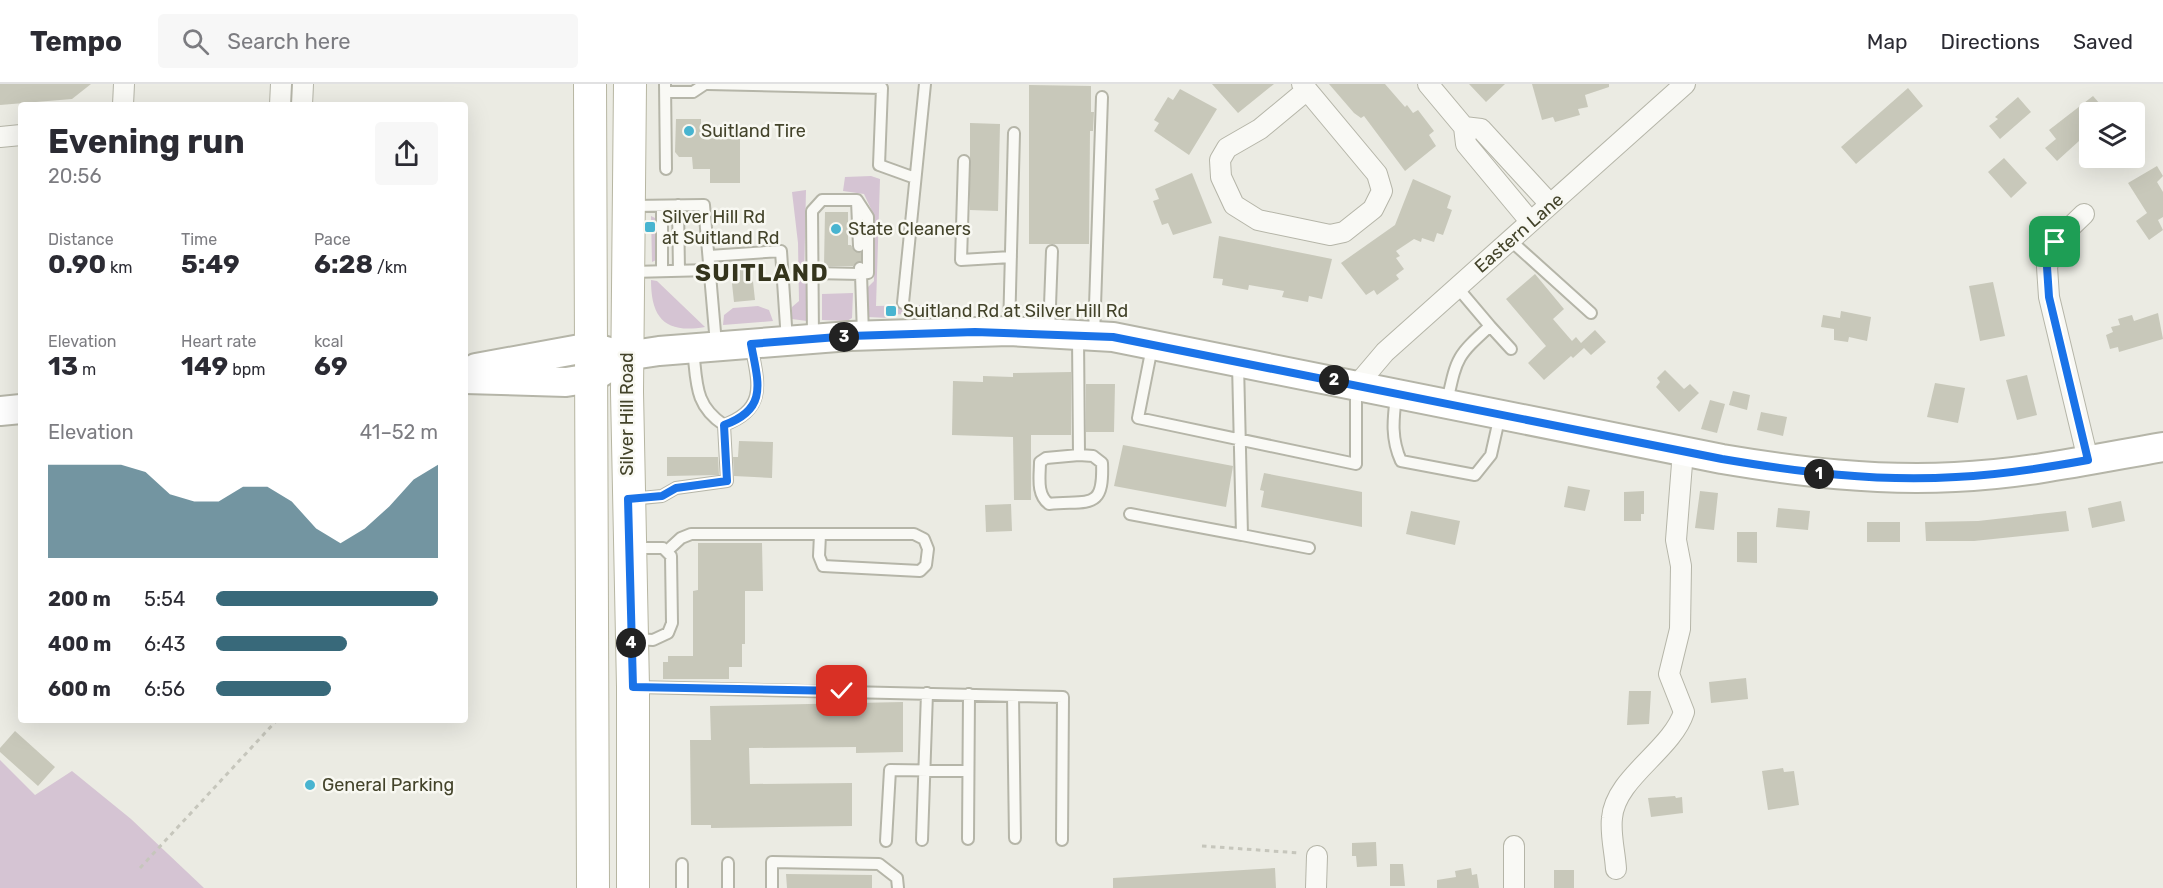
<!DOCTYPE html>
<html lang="en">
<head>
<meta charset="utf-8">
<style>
	body { margin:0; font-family:Rubik,sans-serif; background:#f7f7f7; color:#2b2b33; height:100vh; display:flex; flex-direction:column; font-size:22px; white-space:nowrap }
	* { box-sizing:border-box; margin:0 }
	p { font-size:20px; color:#7c7c81 }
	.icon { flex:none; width:33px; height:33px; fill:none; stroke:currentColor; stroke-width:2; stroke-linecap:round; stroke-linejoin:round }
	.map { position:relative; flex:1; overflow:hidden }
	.side { position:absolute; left:18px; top:18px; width:450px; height:621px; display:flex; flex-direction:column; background:#fff; border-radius:6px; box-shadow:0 6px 24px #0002 }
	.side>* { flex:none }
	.controls { position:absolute; left:2079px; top:18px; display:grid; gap:12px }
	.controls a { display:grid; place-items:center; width:66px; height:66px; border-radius:6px; background:#fff; box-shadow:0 6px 24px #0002; font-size:30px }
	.pin { position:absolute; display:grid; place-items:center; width:51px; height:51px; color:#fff; margin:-26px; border-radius:12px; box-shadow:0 3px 9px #0006 }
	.km { position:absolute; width:30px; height:30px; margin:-15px; border-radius:50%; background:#222; color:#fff; font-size:16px; line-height:30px; text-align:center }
	.round { display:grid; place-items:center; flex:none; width:63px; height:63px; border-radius:6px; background:#f7f7f7 }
	.summary { display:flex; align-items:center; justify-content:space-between; height:102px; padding:0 30px }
	h1 { font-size:33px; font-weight:700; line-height:45px }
	.metrics { display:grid; grid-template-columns:repeat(3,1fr); gap:9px; height:102px; padding:6px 30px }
	.metrics div { display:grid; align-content:center }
	.metrics b { font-size:26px; font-weight:700 }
	.metrics small { font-size:16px; font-weight:400 }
	.metrics p { font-size:16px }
	.chart { height:168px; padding:12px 30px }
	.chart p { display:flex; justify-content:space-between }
	.chart svg { width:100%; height:108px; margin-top:6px; fill:#38697a; opacity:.7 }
	ul { padding:0 30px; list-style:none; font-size:20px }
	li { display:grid; grid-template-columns:96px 72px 1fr; align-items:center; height:45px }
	li i { height:15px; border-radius:8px; background:#38697a }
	header { display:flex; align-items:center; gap:36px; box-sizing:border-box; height:84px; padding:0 30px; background:#fff; border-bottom:2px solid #e1e1e2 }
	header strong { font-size:28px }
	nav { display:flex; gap:33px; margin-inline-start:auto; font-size:21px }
	.search { width:420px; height:54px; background:#f7f7f7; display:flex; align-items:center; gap:15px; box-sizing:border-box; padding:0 21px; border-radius:6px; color:#7c7c81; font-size:22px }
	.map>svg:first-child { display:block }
	.green { fill:#d5c4d3 }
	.building { fill:#c8c8ba }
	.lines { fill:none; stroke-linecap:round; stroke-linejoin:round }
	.service-casing { stroke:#b5b5a8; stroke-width:14 }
	.minor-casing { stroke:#b5b5a8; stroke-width:22 }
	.secondary-casing { stroke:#b5b5a8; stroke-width:32 }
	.primary-casing { stroke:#b7b6a2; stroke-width:34 }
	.path { stroke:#c6c6bc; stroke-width:3; stroke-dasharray:4.5 4.5; stroke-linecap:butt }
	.service { stroke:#f9f9f5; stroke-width:10 }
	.minor { stroke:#f9f9f5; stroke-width:20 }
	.secondary { stroke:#fff; stroke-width:28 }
	.primary { stroke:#fff; stroke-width:32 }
	.route-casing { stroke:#fff; stroke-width:12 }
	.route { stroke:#1a73e8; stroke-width:8 }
	.poi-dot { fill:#48b4d0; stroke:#f8f8f2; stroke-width:2 }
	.labels { text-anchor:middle; stroke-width:5; stroke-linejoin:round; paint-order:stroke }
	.poi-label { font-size:18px; fill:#43432a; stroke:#f8f8f2; text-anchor:start }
	.street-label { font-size:18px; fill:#43432a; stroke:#f8f8f2 }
	.district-label { font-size:24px; font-weight:bold; letter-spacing:1.5px; fill:#34341c; stroke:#f8f8f2 }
</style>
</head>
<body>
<header>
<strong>Tempo</strong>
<div class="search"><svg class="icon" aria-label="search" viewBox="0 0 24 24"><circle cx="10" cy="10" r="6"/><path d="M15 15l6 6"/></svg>Search here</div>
<nav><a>Map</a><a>Directions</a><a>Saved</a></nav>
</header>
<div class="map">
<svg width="2163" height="804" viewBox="0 0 2163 804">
	<rect width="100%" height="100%" fill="#ebebe3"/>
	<!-- green -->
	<path class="green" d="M871 92 880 95 876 222 921 221V231L889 230V234L868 233V203L874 197 872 127 864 110 843 107 845 93Z
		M806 106 804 198 808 203 807 237 792 235V223L799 217 798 159 792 108Z
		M651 132 657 135 658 175 652 178Z
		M651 196 657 197 705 243C665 250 651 234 651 196Z
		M853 209 852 234 847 237 822 236V210Z
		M758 222 769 226 773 237 723 241 724 231 733 224Z
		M0 676 35 711 72 687 131 735 204 804H0Z"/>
	<!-- building -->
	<path class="building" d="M0 0H91L72 15 0 21Z
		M1212 0H1274L1238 29Z
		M1329 0H1385L1405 23 1407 21 1413 29 1418 26 1434 47 1429 51 1436 62 1405 87 1364 32 1361 34 1354 29Z
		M1469 0H1505L1486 18Z
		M1532 0H1609V3L1585 11 1588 23 1578 25 1580 31 1555 38 1553 33 1542 36Z
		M1029 1 1091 2V28H1094L1093 47H1090L1089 160H1029Z
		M1908 4 1923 22 1856 80 1841 63Z
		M1180 5 1217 25 1189 71 1154 47 1159 39 1154 36 1168 13 1173 16Z
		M2093 12 2107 28H2090V47L2057 77 2045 64 2056 55 2049 46Z
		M2018 13 2031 28 2000 55 1989 42 1998 35 1995 33Z
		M676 35H701V54L740 55V99H710V85H693L692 73H679L675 68Z
		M970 39 1000 40 998 127 970 126Z
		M2004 74 2027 99 2011 114 1988 88Z
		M2157 82 2163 92 2157 98 2163 108V133L2158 136 2163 146 2149 156 2136 137 2147 129 2128 99Z
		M1192 89 1212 139 1173 151 1168 139 1162 141 1153 117 1159 115 1155 105Z
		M1413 95 1451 112 1447 124 1452 126 1443 151 1437 149 1434 158 1422 154 1421 158 1414 155 1396 167 1400 172 1396 174 1404 185 1396 191 1399 195 1377 211 1374 206 1366 211 1341 179 1395 141Z
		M825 128H848V161H851L855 168 861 169V177L853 182H824Z
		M1219 152 1332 175 1322 215 1309 212 1308 218 1282 213 1284 207 1249 201 1248 206 1222 201 1223 195 1213 194Z
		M751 179 755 216 734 218 730 181Z
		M1535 190 1564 225 1553 235 1572 257 1576 253 1581 259 1595 246 1606 258 1591 271 1584 264 1573 274 1571 272 1544 296 1528 279 1546 262 1506 215Z
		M1993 198 2005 252 1980 257 1969 202Z
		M1841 227 1871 233 1867 257 1849 253 1848 258 1834 256V245L1821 243 1823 231 1840 234Z
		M2158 229 2163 255 2119 268 2118 263 2110 265 2106 251 2113 248 2111 243 2120 241 2118 235 2132 231 2134 237Z
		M1665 286 1684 305 1690 300 1699 309 1679 328 1656 303 1660 298 1657 294Z
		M1071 288V351H1031V416H1014L1013 353 952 351 953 297 983 298V292L1013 293V289Z
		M2027 291 2037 331 2017 336 2006 296Z
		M1935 299 1965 304 1958 339 1927 333Z
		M1086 300H1115L1114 348H1086Z
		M1733 307 1750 311 1747 326 1729 321Z
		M1710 316 1725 320 1717 349 1701 345Z
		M1761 328 1787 333 1783 352 1757 346Z
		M739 357 773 358 772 394 734 392 733 373H738Z
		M1123 361 1233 382 1226 423 1114 402Z
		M667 373H718L719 391 667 392Z
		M1264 389 1362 408V443L1261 423 1264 407 1260 406Z
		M1568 402 1590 406 1585 427 1564 423Z
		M1644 407V430H1641V437H1624V408Z
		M1700 407 1718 409 1714 446 1695 444Z
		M2121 417 2125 437 2092 444 2088 424Z
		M1011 420 1012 447 986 448 985 421Z
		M1778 424 1810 427 1808 446 1776 443Z
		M1411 427 1460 437 1455 461 1406 450Z
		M2066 427 2069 447 1974 457H1926L1925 438 1978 437Z
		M1867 438H1900V458H1867Z
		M1737 448H1757V479L1737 478Z
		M698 459H762L763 507H745V560H742V583H729V595H663V578H668V572H693V507L698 506Z
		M1746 594 1748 615 1711 619 1709 598Z
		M1629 607H1651L1649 640 1627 641Z
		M903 618V668L856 669V663L749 664 750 700 852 699V742L711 744V741H691L690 656H711L710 622Z
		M15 647 55 683 38 702 0 668V664Z
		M1783 684 1784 688 1794 687 1799 721 1768 726 1762 687Z
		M1675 712 1676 714 1682 713 1683 729 1651 733 1648 714Z
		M1376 758 1377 782 1357 783 1356 772H1352V759Z
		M1390 780H1403L1405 802H1390Z
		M1275 784 1276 804H1113V794Z
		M1471 784 1472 791 1477 790 1479 804H1437V796L1456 793 1455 787Z
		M1554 786H1574V804H1554Z
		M786 790 872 791V804H787Z"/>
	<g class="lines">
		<!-- service casing -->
		<g class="service-casing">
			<path id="service" d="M665 0 666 85
				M708 0 882 4 879 81 915 94
				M665 8H693L705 0
				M964 77 961 176 1011 173
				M857 117 859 162
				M678 121 679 187
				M632 122 704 121 716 260
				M1510 156 1591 229
				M709 172 781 167 787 257
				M662 187V122
				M632 188 710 186
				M813 189 861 190 860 184
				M903 219 925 0
				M1490 242 1511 265
				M1009 247 1014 49
				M1049 249 1052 167
				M1078 252 1079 371 1093 372 1102 379C1104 427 1089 416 1049 420 1036 410 1040 392 1040 378L1046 374 1079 371
				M1094 252 1102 13
				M813 255 812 127 822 116H857L868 133V189L861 190 863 251
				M1152 263 1138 334 1356 380V304
				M693 265C697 299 694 321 724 341
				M1396 312C1393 336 1391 355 1401 377L1475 391 1491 371 1500 331
				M1447 318C1457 273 1456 273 1490 242L1457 203
				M631 415 662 412 676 404 727 397 724 341C768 325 758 298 751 260
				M1130 430 1242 451 1238 280
				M1242 451 1309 464
				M632 464H663L671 472 672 539 668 549 653 556 635 555
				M668 466 681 454 691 450H914L924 455 928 465 926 481 920 487 823 482 819 472 820 450
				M636 603 1063 613 1062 756
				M1013 612 1015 754
				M968 755 969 610
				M922 756 927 609
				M886 757 890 686 968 687
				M682 780V804
				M728 804V779
				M772 804V778L879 780 897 794 898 804"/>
		</g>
		<!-- minor casing -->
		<g class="minor-casing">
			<path id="minor" d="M1302 0 1377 90 1382 107 1373 125 1344 148 1330 151 1258 136 1234 121 1221 93 1220 76 1227 64 1260 45 1307 6
				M1428 0 1464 43 1466 60 1530 137
				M123 21 124 0
				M280 21 281 0
				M302 21 303 0
				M1464 43 1481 45 1550 120
				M0 53 21 51
				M2084 130 2055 158 2047 183 2049 213 2088 376
				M1357 301 1385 268 1685 0
				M1616 785C1615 768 1610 750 1612 734 1615 694 1672 666 1684 628L1669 590 1680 545 1681 482 1676 456 1683 367
				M1316 804 1317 772
				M1514 804V762"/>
		</g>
		<!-- secondary casing -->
		<g class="secondary-casing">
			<path id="secondary" d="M476 284 591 263 613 269
				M465 295 566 298 592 294 626 272 659 267 850 252 1009 247 1113 253 1722 375C1799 388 1876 397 1955 393 2025 390 2094 375 2163 363
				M0 327 21 325"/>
		</g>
		<!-- primary casing -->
		<g class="primary-casing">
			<path id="primary" d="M590 0 593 804
				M630 0 627 308 633 603V804"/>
		</g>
		<!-- path -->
		<path class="path" d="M1202 762 1300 769
			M140 784 277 636"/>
		<!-- service -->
		<use href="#service" class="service"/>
		<!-- minor -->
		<use href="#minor" class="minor"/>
		<!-- secondary -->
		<use href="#secondary" class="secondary"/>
		<!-- primary -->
		<use href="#primary" class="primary"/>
	</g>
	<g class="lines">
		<!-- route casing -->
		<g class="route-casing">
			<path id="route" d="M842 607 633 603 628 415 662 412 676 404 727 397 724 341C769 325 758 298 751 260L850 252 975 248 1113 253 1722 375C1799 388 1877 398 1956 393 2000 391 2044 384 2088 376L2049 213 2047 183 2055 158"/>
		</g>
		<!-- route -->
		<use href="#route" class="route"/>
	</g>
	<!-- markers -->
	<g class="poi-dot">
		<circle cx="689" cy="47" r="6"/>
		<rect x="644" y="137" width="12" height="12" rx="3"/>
		<circle cx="836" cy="145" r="6"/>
		<rect x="885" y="221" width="12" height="12" rx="3"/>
		<circle cx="310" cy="701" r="6"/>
	</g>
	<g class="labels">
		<!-- poi labels -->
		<g class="poi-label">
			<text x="701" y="53">Suitland Tire</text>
			<text x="662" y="139">Silver Hill Rd<tspan x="662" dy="21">at Suitland Rd</tspan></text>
			<text x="848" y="151">State Cleaners</text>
			<text x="903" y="233">Suitland Rd at Silver Hill Rd</text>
			<text x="322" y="707">General Parking</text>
		</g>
		<!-- street labels -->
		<g class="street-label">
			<text transform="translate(1519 149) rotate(-41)" y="6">Eastern Lane</text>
			<text transform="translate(627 330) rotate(-90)" y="6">Silver Hill Road</text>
		</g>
		<!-- district labels -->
		<g class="district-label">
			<text x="762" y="197">SUITLAND</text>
		</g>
	</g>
</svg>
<div class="controls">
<a><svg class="icon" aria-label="layers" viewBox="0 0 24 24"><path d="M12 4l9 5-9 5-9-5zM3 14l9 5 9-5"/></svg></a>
</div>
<div class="pin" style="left:2055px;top:158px;background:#1e9e55"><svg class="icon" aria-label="arrive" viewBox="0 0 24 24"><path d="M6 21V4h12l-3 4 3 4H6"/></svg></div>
<div class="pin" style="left:842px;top:607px;background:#d93025"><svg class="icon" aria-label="check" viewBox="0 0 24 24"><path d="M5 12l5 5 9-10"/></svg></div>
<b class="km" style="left:1819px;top:390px">1</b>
<b class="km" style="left:1334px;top:296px">2</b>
<b class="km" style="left:844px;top:253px">3</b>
<b class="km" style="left:631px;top:559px">4</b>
<section class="side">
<div class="summary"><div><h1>Evening run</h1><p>20:56</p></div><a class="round"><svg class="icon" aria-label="share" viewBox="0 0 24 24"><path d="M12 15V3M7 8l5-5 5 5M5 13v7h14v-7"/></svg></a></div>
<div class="metrics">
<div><p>Distance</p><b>0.90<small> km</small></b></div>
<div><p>Time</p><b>5:49</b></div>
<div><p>Pace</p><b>6:28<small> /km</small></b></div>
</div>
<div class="metrics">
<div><p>Elevation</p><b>13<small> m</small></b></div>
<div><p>Heart rate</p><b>149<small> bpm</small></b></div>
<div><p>kcal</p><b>69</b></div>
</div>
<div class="chart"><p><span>Elevation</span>41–52 m</p>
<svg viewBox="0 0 160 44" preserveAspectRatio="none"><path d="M0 44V6L10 6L20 6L30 6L40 9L50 18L60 21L70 21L80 15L90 15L100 21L110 32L120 38L130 32L140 23L150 12L160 6V44z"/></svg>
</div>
<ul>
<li><b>200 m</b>5:54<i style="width:100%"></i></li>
<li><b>400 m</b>6:43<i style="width:59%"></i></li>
<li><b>600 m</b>6:56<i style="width:52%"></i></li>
</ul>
</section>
</div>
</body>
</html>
